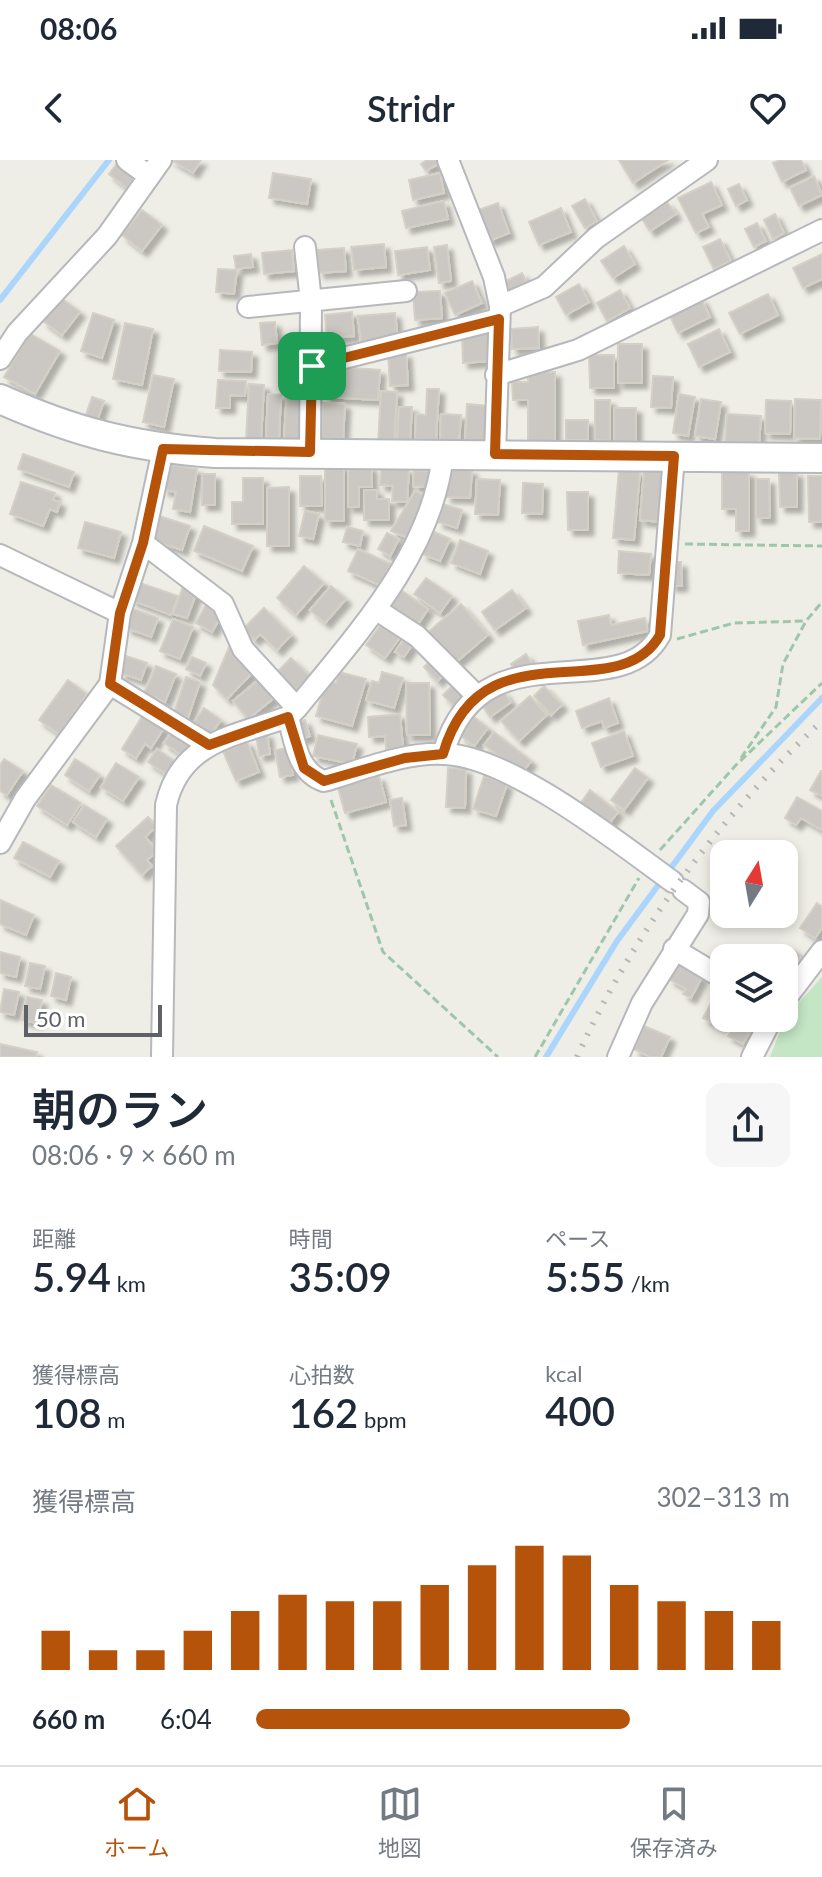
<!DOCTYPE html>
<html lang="ja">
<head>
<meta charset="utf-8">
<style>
	body { margin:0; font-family:Lato,"Noto Sans JP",sans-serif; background:#f6f6f7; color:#1f2937; height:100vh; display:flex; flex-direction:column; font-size:30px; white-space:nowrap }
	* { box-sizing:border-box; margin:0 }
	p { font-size:26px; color:#747a83 }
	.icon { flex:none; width:44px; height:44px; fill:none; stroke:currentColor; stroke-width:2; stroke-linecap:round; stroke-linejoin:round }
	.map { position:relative; height:897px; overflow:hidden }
	.drawer { display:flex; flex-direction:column; background:#fff; flex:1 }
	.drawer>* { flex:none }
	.needle { width:52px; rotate:11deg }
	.fabs { position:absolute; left:710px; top:680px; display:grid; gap:16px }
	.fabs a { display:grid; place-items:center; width:88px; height:88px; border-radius:16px; background:#fff; box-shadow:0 4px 12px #0003; font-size:40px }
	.scale { position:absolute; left:24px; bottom:20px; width:138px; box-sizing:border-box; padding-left:8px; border:4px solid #5e6166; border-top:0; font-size:22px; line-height:28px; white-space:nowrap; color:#5e6166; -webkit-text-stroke:6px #fff; paint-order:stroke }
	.pin { position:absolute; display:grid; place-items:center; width:68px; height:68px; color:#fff; margin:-34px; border-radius:16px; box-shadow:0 4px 12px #0006 }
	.round { display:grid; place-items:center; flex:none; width:84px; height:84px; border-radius:16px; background:#f6f6f7 }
	.overview { display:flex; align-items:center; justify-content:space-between; height:136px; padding:0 32px }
	h1 { font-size:44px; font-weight:600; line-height:60px }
	.stats { display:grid; grid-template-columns:repeat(3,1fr); gap:12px; height:136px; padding:8px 32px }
	.stats div { display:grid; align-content:center }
	.stats b { font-size:40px; font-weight:600 }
	.stats small { font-size:22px; font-weight:400 }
	.stats p { font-size:22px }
	.chart { height:224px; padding:16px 32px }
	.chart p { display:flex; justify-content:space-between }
	.chart svg { width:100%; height:144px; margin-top:8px; stroke:#b45309; stroke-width:6 }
	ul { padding:0 32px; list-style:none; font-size:26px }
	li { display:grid; grid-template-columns:128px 96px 1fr; align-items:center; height:60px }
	li i { height:20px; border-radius:10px; background:#b45309 }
	.status { display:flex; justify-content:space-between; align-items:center; height:56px; padding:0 40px; background:#fff; direction:ltr }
	.status svg { height:22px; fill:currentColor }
	header { display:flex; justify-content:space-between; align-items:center; height:104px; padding:0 32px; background:#fff; font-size:36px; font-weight:600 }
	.tab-bar { display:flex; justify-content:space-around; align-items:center; height:112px; border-top:2px solid #e0e1e3; background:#fff; font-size:22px; color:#747a83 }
	.tab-bar a { display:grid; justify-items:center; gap:4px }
	.tab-bar .active { color:#b45309 }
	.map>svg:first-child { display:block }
	.green { fill:#c4e6c5 }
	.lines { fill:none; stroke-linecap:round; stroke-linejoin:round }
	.stream { stroke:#aad5fc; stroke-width:6 }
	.building { fill:#cbc8c3; stroke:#d4d0c5; stroke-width:2; filter:url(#shadow) }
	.street-casing { stroke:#b6b8bc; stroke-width:24 }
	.secondary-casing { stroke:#b5b8bd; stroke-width:32 }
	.path { stroke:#9dc6ab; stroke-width:3; stroke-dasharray:8 4; stroke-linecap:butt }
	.street { stroke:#fff; stroke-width:20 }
	.secondary { stroke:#fff; stroke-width:28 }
	.rail { stroke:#b6b7b7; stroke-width:6; stroke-dasharray:2 10; stroke-linecap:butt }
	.route-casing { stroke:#fff; stroke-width:16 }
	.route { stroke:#b45309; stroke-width:10 }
</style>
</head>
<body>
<div class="status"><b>08:06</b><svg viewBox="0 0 49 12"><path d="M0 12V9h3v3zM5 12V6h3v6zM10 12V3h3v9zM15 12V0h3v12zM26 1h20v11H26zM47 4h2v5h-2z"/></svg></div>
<header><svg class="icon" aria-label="back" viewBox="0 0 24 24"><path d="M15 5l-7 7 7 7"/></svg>Stridr<svg class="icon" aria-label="heart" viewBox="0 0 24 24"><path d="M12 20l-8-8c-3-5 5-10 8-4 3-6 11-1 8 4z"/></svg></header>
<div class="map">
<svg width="822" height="897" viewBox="0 0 822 897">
	<defs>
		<filter id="shadow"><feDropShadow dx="5.5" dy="5.5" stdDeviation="2" flood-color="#0004"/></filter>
	</defs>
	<rect width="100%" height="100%" fill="#efeee6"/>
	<!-- green -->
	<path class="green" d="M822 817V897H770L785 858Z"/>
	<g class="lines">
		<!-- stream -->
		<path class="stream" d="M0 140 109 0
			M546 897 617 781 713 651 822 538"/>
	</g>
	<!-- building -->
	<path class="building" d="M171 0H201L193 13Z
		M427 0H439L441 2 426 11 421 4Z
		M619 0H668L633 23Z
		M780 0H801L806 10 782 22 773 3Z
		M119 1 137 16 127 28 109 14Z
		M273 13 311 19 307 44 269 38Z
		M440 13 444 33 413 40 409 20Z
		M814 16 822 35 799 46 790 28Z
		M711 22 722 45 702 54 709 67 696 73 678 38Z
		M739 24 747 40 736 46 728 29Z
		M585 39 597 61 585 68 572 46Z
		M444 41 448 59 406 68 402 51Z
		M667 42 676 54 650 71 642 59Z
		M498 43 509 73 489 81 478 50Z
		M561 48 571 72 539 85 529 62Z
		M142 50 162 65 142 91 122 75Z
		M775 54 784 73 773 79 764 60Z
		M757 63 766 81 754 87 745 69Z
		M720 79 731 101 714 109 703 87Z
		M384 84 386 107 354 110 351 87Z
		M447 85 451 121 439 123 434 87Z
		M624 86 635 104 613 118 601 101Z
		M427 87 430 110 398 115 395 91Z
		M344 88 346 111 319 113 317 90Z
		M292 90 294 111 264 114 262 93Z
		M251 94 253 107 236 109 234 96Z
		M822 94V119L803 128 793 108Z
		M218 109 237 110 234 134 216 132Z
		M522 113 528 125 510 134 504 122Z
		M472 121 482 143 455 155 445 133Z
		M579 124 589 142 566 155 556 137Z
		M620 130 630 148 607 161 597 143Z
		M440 131 442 158 415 160 413 132Z
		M768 134 778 155 740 174 729 153Z
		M61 138 80 152 62 175 43 161Z
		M701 138 710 157 678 173 669 154Z
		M352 152 354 176 327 178 325 155Z
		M93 153 114 160 102 198 81 191Z
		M395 153 398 179 361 183 358 156Z
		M275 162 277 183 262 185 260 163Z
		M125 163 153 169 142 225 113 219Z
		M538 167 539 188 512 189 511 169Z
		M488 169 490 201 463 203 462 176 476 175V170Z
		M719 169 730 192 699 207 688 184Z
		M29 173 60 191 35 234 4 217Z
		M618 184H642V223H618Z
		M220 190 252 192 251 212 219 211Z
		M406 193 408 225 390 226 388 194Z
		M589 195H614V228H590Z
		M339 207 380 210 378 240 325 237 326 216H338Z
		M555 212V282H528V240H513L512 222H528V213Z
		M153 215 174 219 164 267 143 262Z
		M653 216 673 217 671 248 651 247Z
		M218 220 246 221 245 236 230 235V248H216Z
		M249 224 264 225 261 281 246 280Z
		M287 229 301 230 299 281 284 280Z
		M427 229H439L436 280 415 279 416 254 426 255Z
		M381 231 397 232 394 285 378 284Z
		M268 234 281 235 279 278 266 277Z
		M679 234 695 237 688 276 673 273Z
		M92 237 104 241 97 261 85 258Z
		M701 239 721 242 715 279 695 276Z
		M795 239 821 240 820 279 794 278Z
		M595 240H610V281L595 280Z
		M766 240 791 241 790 274 765 273Z
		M323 243 345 244 343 280 321 279Z
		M467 244 489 246 487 283 465 282Z
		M399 247H412L410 282 397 281Z
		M614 248H636V285H614Z
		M441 254 461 255 459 283 440 282Z
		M727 254 761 256 759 286 725 284Z
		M566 260H588V280H566Z
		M23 294 74 312 69 327 18 309Z
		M167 304 197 309 190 352 173 349 176 332 163 330Z
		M325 305H344V361H325Z
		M348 305 371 306 372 327H359V347H348Z
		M381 307 409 309 407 342 392 341 393 326 380 325Z
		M448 308 472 310 470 338 446 337Z
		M619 309 640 311 634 380 613 378Z
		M414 310 429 311 428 327 413 326Z
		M644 310 665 312 661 362 640 360Z
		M722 312H749V371H736V349H722Z
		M779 312H797V347H780Z
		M202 314H215V345H202Z
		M300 316H321L322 346H300Z
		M808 316H822V362H809Z
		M243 318H263V364H232V342H243Z
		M477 319 500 320 498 355 475 354Z
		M756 319H769L770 358H756Z
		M21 322 55 333 53 340 60 342 57 352 50 349 43 366 10 354Z
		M523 323 543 324 542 354 522 353Z
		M289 327V386H267V328Z
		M364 330H377V339H389V360H364Z
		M415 331 427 336 408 378 391 371Z
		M567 332H588V370H568Z
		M443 344 462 350 457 368 438 362Z
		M305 351 319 354 313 379 299 376Z
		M159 356 190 366 182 390 151 380Z
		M85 362 121 372 114 398 78 388Z
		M204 366 253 386 242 411 194 391Z
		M347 367 363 371 360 386 343 382Z
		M432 371 450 379 440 401 422 394Z
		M387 373 399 379 390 396 378 389Z
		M460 380 488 391 480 414 451 403Z
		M358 389 391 404 381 426 348 411Z
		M619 391 651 394 649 415 618 413Z
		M671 402H681L682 426H671Z
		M304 406 324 423 296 455 277 438Z
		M426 418 452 436 440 453 414 434Z
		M137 422 178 436 171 455 131 440Z
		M184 424 198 429 187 458 173 454Z
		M331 426 346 439 325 463 310 450Z
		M401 430 428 449 417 466 389 446Z
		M512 430 526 448 495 470 482 452Z
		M208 441 221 456 212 472 196 463Z
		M461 444 488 475 455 503 428 472Z
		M264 448 291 475 277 490 260 474 254 480 243 469Z
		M133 449 158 458 151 477 126 468Z
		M609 455 611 465 645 458 648 471 583 485 578 461Z
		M173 459 193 467 180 499 160 491Z
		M382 463 401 476 385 498 366 485Z
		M406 476 414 482 404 497 395 492Z
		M229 487 254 511 227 539 213 525Z
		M526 494 532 504 517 514 511 504Z
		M126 496 147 503 141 520 120 513Z
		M192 497 206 503 200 516 186 509Z
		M291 498 312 518 295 535 274 515Z
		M432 499 446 513 437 521 424 507Z
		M156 506 176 514 165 542 144 533Z
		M339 512 366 519 352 566 316 556 326 521 336 523Z
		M382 512 403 518 394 548 366 540 372 521 379 523Z
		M186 517 200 522 188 558 174 553Z
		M260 519 275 537 248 559 233 541Z
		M68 520 87 534 59 574 39 560Z
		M406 523H429L430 575H407Z
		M453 525 465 537 455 547 443 535Z
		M544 526 562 545 551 555 534 536Z
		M503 531 511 542 490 557 482 545Z
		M530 536 547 555 519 581 501 561Z
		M609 538 618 563 604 568 602 561 582 568 576 551Z
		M204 548 221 560 211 574 194 562Z
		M400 554 403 588 386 589 385 576 369 577 368 557Z
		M143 555 164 568 151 588 145 584 136 598 122 589Z
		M474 557 488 568 474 586 460 575Z
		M305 560 310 576 300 579 295 563Z
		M173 570 192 584 183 596 164 583Z
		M624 571 633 596 601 607 592 583Z
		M494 572 531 601 522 613 484 585Z
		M267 573 270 594 259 596 256 574Z
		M318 575 357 584 352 604 313 596Z
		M247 581 259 612 236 621 223 591Z
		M289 588 293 615 280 617 275 590Z
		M157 589 176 602 167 615 148 602Z
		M4 599 23 611 7 635 0 631V605Z
		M75 599 100 615 89 631 65 615Z
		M116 603 139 617 123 641 101 627Z
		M448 608 466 609 465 648 446 647Z
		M635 608 648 618 624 650 611 640Z
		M821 611H822V636L810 630Z
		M379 616 386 642 345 653 338 628Z
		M484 616 507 624 496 656 473 649Z
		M51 625 81 643 67 665 37 646Z
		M590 630 618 652 608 665 580 644Z
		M797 637 822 651V670L801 658 796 665 785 658Z
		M402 638 406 665 394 666 390 640Z
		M84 645 107 659 96 677 73 662Z
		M148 657 157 666 145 677 158 691 147 700 152 706 142 715 116 686Z
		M23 682 59 701 50 717 14 698Z
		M0 740 34 755 26 775 0 764Z
		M817 743 822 747V768L815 778 800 768Z
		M788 786 802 796 787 818 784 798H779Z
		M0 792 20 797 16 817 0 813Z
		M30 803 45 806 40 829 25 826Z
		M677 803 702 817 691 838 683 834 686 829 669 819Z
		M56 813 71 817 66 840 51 836Z
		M4 829 19 832 14 855 0 852Z
		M718 830 724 833 725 858 720 867 703 858Z
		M27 837 42 840 37 863 22 860Z
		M738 858H757L743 884 728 876Z
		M644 866 670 877 661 897H650L634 889Z
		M0 884 37 892 36 897H0Z"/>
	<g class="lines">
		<!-- street casing -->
		<g class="street-casing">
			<path id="street" d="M127 0 149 16
				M448 0 494 117 500 146 495 294
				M305 87 311 141 310 292
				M500 146 544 127 596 78 707 0
				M248 147 406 131
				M0 199 17 173 107 76 161 0
				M312 206 499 159
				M496 215 578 190 822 70
				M163 289 143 383 120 453 110 524 209 585
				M143 383 223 444 243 489 297 548
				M0 395 120 453
				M377 450 417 476 476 535
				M288 557C295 581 297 612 324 621 362 610 404 592 444 594 510 596 619 683 673 722
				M443 594C481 461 618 551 660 475L674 296
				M0 683 25 639 110 524
				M674 789 724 819
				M784 841 822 791
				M162 897 166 645C180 582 234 576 288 557L297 548C357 474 433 392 443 294
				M618 897 642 843 698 754 699 742 683 730
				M752 897 772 858"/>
		</g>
		<!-- secondary casing -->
		<g class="secondary-casing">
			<path id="secondary" d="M0 239C75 272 132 287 215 293L822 298"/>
		</g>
		<!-- path -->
		<path class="path" d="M685 384 822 386
			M677 479 734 463 806 461
			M741 598 776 547 783 504 806 461 822 442
			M331 640 383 792 498 897
			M660 690 736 605 822 523
			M535 897 639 718"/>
		<!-- street -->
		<use href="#street" class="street"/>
		<!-- secondary -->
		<use href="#secondary" class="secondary"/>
		<!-- rail -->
		<path class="rail" d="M577 897C634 771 721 655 822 561"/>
	</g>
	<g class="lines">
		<!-- route casing -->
		<g class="route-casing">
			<path id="route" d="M499 159 495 294 674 296 660 475C617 551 481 461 443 594L405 598 324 621 304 608 288 557 209 585 110 524 120 453 143 383 163 289 310 292 312 206Z"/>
		</g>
		<!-- route -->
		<use href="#route" class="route"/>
	</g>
</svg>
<div class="fabs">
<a><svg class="needle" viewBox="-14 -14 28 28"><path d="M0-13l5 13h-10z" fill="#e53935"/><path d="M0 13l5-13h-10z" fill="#747a83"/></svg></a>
<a><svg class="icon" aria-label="layers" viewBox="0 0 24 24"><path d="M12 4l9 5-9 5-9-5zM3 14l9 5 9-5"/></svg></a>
</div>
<div class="scale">50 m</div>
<div class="pin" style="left:312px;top:206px;background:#1e9e55"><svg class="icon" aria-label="arrive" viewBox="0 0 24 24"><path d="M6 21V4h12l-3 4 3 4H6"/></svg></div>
</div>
<section class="drawer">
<div class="overview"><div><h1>朝のラン</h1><p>08:06 · 9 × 660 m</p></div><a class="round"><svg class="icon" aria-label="share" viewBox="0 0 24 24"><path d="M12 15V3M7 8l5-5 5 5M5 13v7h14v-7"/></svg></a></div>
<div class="stats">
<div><p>距離</p><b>5.94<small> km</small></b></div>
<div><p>時間</p><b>35:09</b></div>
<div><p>ペース</p><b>5:55<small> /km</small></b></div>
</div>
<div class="stats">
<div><p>獲得標高</p><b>108<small> m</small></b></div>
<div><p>心拍数</p><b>162<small> bpm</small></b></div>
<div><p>kcal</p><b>400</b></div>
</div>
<div class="chart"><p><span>獲得標高</span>302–313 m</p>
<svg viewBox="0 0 160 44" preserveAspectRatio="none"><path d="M5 44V32M15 44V38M25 44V38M35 44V32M45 44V26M55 44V21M65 44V23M75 44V23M85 44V18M95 44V12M105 44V6M115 44V9M125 44V18M135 44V23M145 44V26M155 44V29"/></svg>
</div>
<ul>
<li><b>660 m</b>6:04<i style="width:70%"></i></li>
</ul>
</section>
<nav class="tab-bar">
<a class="active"><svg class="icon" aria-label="home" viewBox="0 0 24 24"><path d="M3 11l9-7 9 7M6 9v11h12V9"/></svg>ホーム</a>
<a><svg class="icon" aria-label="map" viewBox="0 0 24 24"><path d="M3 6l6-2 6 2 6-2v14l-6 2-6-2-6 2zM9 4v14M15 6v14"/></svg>地図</a>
<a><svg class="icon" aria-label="saved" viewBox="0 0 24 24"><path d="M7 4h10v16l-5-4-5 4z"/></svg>保存済み</a>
</nav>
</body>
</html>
